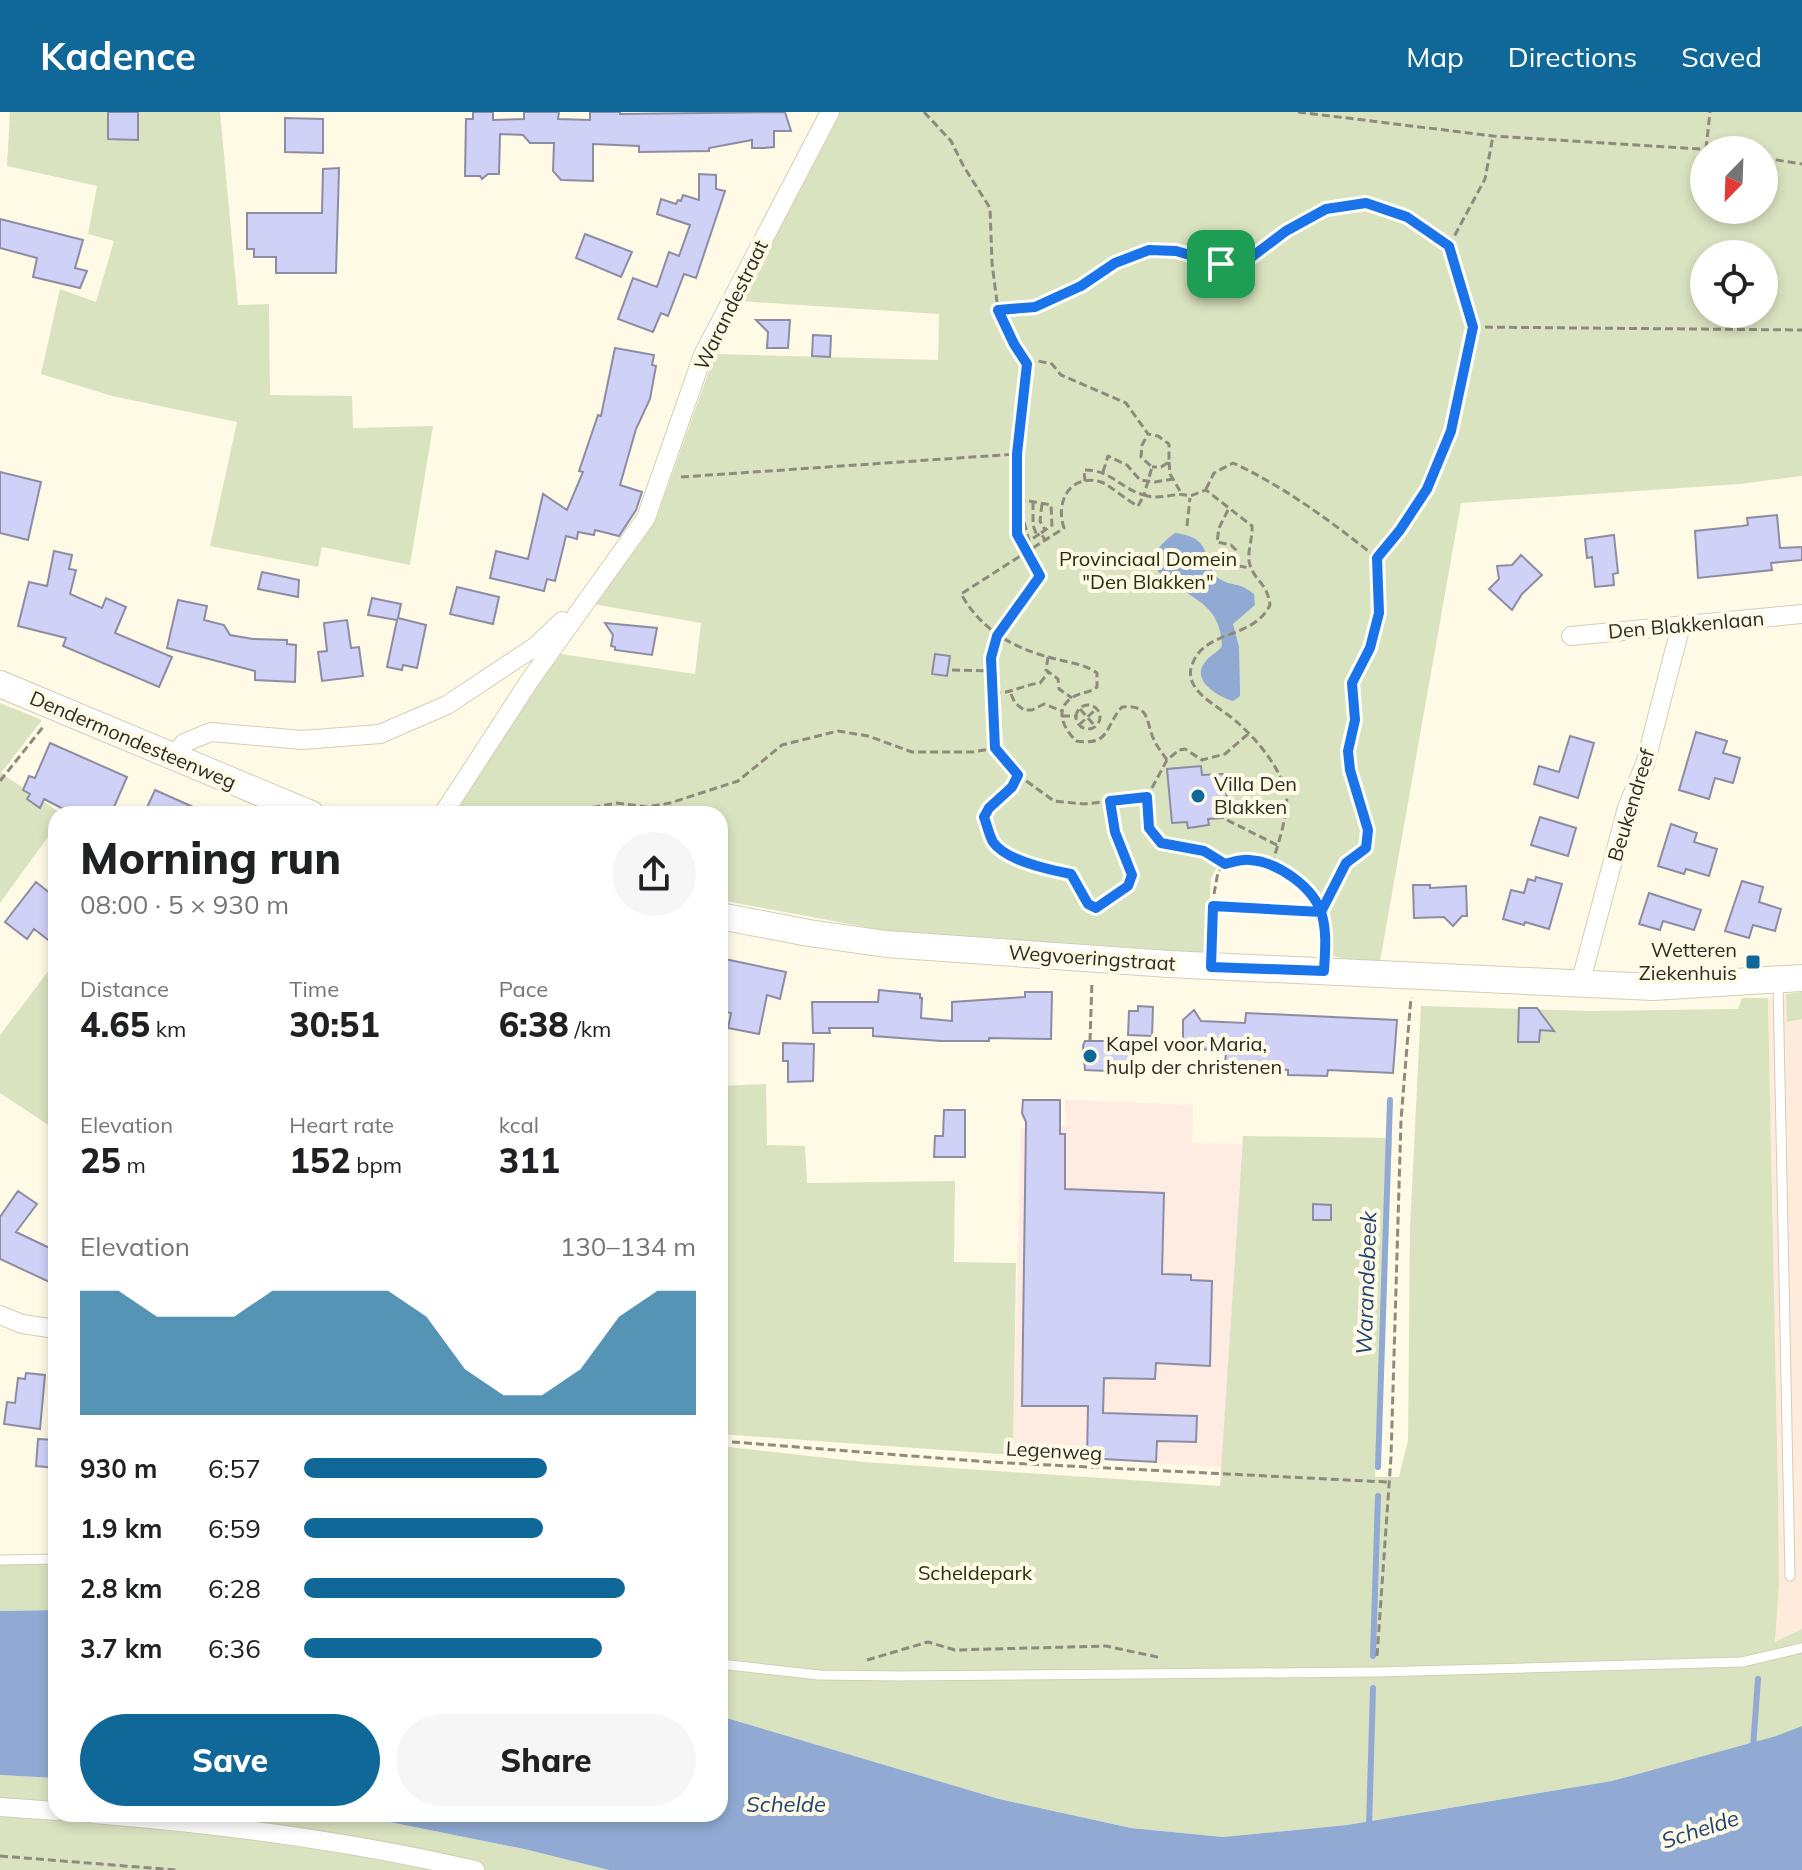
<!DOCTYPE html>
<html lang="en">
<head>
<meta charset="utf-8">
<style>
	body { margin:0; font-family:Mulish,sans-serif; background:#f6f6f6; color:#202124; height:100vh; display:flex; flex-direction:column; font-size:30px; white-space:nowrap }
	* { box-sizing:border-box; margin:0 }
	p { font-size:26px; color:#757577 }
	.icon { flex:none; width:44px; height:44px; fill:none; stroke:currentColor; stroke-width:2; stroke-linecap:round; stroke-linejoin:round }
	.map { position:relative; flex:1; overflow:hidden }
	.drawer { position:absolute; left:48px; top:694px; width:680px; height:1016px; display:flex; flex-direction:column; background:#fff; border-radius:24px; box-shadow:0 4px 12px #0003 }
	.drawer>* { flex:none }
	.needle { width:52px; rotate:203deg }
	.tools { position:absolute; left:1690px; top:24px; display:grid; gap:16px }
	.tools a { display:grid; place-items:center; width:88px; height:88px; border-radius:50%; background:#fff; box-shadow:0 4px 12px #0003; font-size:40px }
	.pin { position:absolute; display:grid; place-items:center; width:68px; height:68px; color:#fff; margin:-34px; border-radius:16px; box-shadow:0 4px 12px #0006 }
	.round { display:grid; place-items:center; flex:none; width:84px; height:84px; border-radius:42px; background:#f6f6f6 }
	.summary { display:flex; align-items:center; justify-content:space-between; height:136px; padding:0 32px }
	h1 { font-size:44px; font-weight:800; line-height:60px }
	.metrics { display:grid; grid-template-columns:repeat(3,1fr); gap:12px; height:136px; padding:8px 32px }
	.metrics div { display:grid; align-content:center }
	.metrics b { font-size:34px; font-weight:800 }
	.metrics small { font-size:22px; font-weight:400 }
	.metrics p { font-size:22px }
	.chart { height:224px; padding:16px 32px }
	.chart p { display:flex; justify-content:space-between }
	.chart svg { width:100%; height:144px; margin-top:8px; fill:#0f6898; opacity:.7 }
	.primary-button { display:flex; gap:16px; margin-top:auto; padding:16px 32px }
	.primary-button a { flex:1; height:92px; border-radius:48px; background:#0f6898; color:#fff; font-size:32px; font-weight:800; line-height:92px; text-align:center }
	.primary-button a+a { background:#f6f6f6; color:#202124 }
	ul { padding:0 32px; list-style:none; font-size:26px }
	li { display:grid; grid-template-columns:128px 96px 1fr; align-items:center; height:60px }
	li i { height:20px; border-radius:10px; background:#0f6898 }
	header { display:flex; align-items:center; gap:48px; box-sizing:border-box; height:112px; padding:0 40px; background:#0f6898; color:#fff }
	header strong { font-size:38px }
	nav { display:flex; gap:44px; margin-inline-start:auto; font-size:28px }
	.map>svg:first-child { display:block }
	.industrial { fill:#feebe1 }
	.medical { fill:#ffebdc }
	.green { fill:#dae3c0; fill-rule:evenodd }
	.water { fill:#90aad3 }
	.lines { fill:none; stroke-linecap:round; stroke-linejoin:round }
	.stream { stroke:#90aad3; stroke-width:6 }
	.building { fill:#cfd1f7; stroke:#8c8da3; stroke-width:2 }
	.lane-casing { stroke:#d3ceb6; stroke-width:11 }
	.street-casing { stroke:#d3ceb6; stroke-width:20 }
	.secondary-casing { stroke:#d3ceb6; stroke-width:28 }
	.path { stroke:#8e8b7d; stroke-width:3; stroke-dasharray:8 4; stroke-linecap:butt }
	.lane { stroke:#fff; stroke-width:9 }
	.street { stroke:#fff; stroke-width:18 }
	.secondary { stroke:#fff; stroke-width:26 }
	.route-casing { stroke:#fff; stroke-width:16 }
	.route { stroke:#1a73e8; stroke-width:10 }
	.poi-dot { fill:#0f6898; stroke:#fefae6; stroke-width:3 }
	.labels { text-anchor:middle; stroke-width:8; stroke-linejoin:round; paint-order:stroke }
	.street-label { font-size:20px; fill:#2d2b22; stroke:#fefae6 }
	.park-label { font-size:20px; fill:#262d07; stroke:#fefae6 }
	.poi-label { font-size:20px; fill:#2d2b22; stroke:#fefae6; text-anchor:start }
	.water-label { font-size:22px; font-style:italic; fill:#204275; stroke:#fefae6 }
</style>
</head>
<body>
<header>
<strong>Kadence</strong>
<nav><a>Map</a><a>Directions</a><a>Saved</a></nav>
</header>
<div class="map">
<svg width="1802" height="1758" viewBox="0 0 1802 1758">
	<rect width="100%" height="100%" fill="#fefae6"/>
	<!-- industrial -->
	<path class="industrial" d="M1065 988 1193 993 1192 1031 1242 1032 1222 1355 1013 1343 1021 1016 1066 1014Z"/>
	<!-- medical -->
	<path class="medical" d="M1786 882 1787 909 1802 907V1517L1775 1531 1779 1473 1778 1377 1768 886Z"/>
	<!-- green -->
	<path class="green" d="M10 0H220L238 193 269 192 270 283 352 284 353 316 433 314 410 453 322 435 318 455 210 434 237 310 112 284 41 262 60 177 96 190 114 129 88 122 97 74 7 54Z
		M836 0H1802V364L1740 372 1461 391 1379 855 1333 844 1326 796 1309 770 1286 752 1249 741 1223 746 1211 766 1207 845 887 819 720 788V702H448L554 541 695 562 701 511 593 492 657 405 715 242 938 248 939 202 738 189ZM1704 38H1764V98H1704ZM1704 142H1764V202H1704Z
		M0 591 42 608 1 661 62 702H56V714L0 791Z
		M56 849V1018L0 981V923Z
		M1802 880V907L1787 910 1786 882Z
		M1742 886H1768L1778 1377 1779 1473 1775 1530 1802 1517V1614L1776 1624 1612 1669 1347 1713 1223 1725 1131 1716 999 1687 720 1604V1334L863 1350 1220 1374 1243 1024 1392 1026 1375 1365H1399L1408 1328 1410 1115 1421 894 1590 899 1738 897Z
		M766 972 767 1033 805 1034 807 1071 955 1069 954 1150 1016 1151 1013 1343 720 1322V974Z
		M0 1446 56 1447V1498L0 1499Z
		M0 1663 56 1666V1702H350L524 1737 609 1758H0Z"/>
	<!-- water -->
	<path class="water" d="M1175 421C1218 426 1199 453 1220 467 1232 475 1238 469 1254 482L1255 493 1233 512 1239 535 1240 578V584L1233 589C1219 585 1193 570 1203 553 1208 544 1217 541 1222 534 1221 520 1219 510 1210 499 1189 473 1120 461 1175 421Z
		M56 1498V1666L0 1663V1499Z
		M720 1604 999 1687 1131 1716 1223 1725 1347 1713 1612 1669 1776 1624 1802 1614V1758H609L524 1737 350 1702H720Z"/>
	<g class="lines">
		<!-- stream -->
		<path class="stream" d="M1378 1355 1390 988
			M1373 1544 1378 1384
			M1753 1636 1758 1567
			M1369 1716 1373 1576"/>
	</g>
	<!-- building -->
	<path class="building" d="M108 0H138V28L108 27Z
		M473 0H493V8L524 7V0H559L558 7 590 8V0H620V2L785 0 791 19H774V35L764 36H752V28L709 36V39L639 40V34L593 32V69L561 68 553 59 554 31H530L523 23 500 22 499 62H488L482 67 480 64H465L466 7H473Z
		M285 6 323 7V41L285 40Z
		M339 56 336 161H276V145H254V137H247V101H322L323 57Z
		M699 62 716 63V77L725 79 696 166 684 162 668 204 661 201 653 220 618 207 633 166 657 175 669 140 679 144 690 113 657 102 661 87 676 92 678 88 681 89 683 83 699 88Z
		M0 107 83 128 75 156 87 159 80 176 33 165 37 146 0 136Z
		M585 122 632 140 621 165 576 146Z
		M756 208H790L788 236H767L768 220Z
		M813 223 831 224 830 245 812 244Z
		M615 236 654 243 652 253 656 254 650 287 636 317 620 373 642 380 636 398 619 424 595 418 594 423 578 420 577 427 566 424 555 469 547 467 544 479 490 466 496 439 528 447 543 382 567 398 583 360 579 359 598 303 601 304Z
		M0 360 41 370 28 428 0 421Z
		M1777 403 1780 436 1802 435V448L1771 451 1772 458 1698 466 1695 419 1742 414 1748 413 1747 406Z
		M1614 423 1618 461 1613 462 1614 473 1595 475 1592 445 1587 446 1585 427Z
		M54 439 72 443 69 457 76 458 70 482 102 496 106 486 126 495 115 521 172 545 159 575 63 534 66 526 18 514 29 470 47 474Z
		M1521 443 1542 463 1522 482 1512 498 1489 477 1499 467 1497 454 1512 453Z
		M262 460 299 468 298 485 258 477Z
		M457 475 499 485 493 512 450 502Z
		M372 486 401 492 398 506 426 513 417 556 403 553 402 558 387 555 397 508 368 503Z
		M178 488 207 494 204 508 224 513 230 523 253 527 287 528V532L296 533 295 570 255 568V559L167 536Z
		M347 508 351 536 359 535 363 564 322 569 318 540 327 539 324 511Z
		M605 511 657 516 652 543 615 538V535L611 534 613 523Z
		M935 542 950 544 947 564 932 562Z
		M1696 620 1727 629 1723 641 1740 646 1733 671 1715 666 1709 687 1679 678Z
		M1570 624 1594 631 1578 686 1534 672 1539 654 1559 660Z
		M50 631 127 665 111 702H73L44 687 40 696 27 687 30 682 23 678 29 664 35 666Z
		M1201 654 1202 663 1223 662 1227 686 1223 687 1224 694H1221L1223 706 1208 707 1209 713 1188 716 1187 710 1172 711 1167 657Z
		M155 678 209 702H144Z
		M1540 705 1576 716 1568 744 1531 733Z
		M1671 712 1697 721 1694 730 1717 737 1709 764 1686 757 1684 762 1658 754Z
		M1536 765 1562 772 1549 817 1525 810 1524 813 1503 807 1511 778 1524 781 1528 767 1535 769Z
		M1742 769 1763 775 1759 790 1781 797 1775 819 1753 813 1749 826 1725 819Z
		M36 770 56 786V834L34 817 27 827 5 810Z
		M1413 773H1430V776L1466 774 1467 804H1462L1453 814 1444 805 1414 806Z
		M1649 781 1701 798 1694 818 1663 809 1660 818 1639 812Z
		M720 846 786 860 780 887 767 883 759 922 728 916 731 901 720 899Z
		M879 878 920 882V886H922L921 906 952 909V890L1025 885V880H1052L1051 927 989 926V929H941L873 924V916H829L830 921H813L812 890H878Z
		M1138 894 1153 895 1152 924 1128 923 1129 899H1138Z
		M1519 896H1537L1554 919 1540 918 1539 930H1518Z
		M1194 898 1201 909 1245 911 1246 901 1397 908 1393 961 1328 958 1327 964 1288 963V958L1225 954 1226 938 1183 937V908Z
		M1085 929H1133L1132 960 1085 958 1083 934Z
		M783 931 814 932 813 969 788 970V949H783Z
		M1023 988H1060V1022H1065V1077L1164 1081 1162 1162 1191 1163V1168L1212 1169 1210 1254 1156 1251 1155 1267 1104 1266 1103 1301 1197 1304 1196 1330 1157 1329 1156 1350 1087 1346 1088 1294H1022L1026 1010 1022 1001Z
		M944 998H965V1045H934L935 1024H943Z
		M18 1079 37 1092 16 1120 56 1139V1173L0 1147V1105Z
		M1313 1092 1331 1093V1108H1313Z
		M26 1261 45 1263 40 1317 4 1312 7 1290 15 1291 18 1266 25 1267Z
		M38 1327 56 1328V1356L36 1354Z"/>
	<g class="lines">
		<!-- lane casing -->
		<g class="lane-casing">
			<path id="lane" d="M1211 854 1213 794 1321 800 1325 824 1324 856
				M1778 871 1790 1464
				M0 1448 56 1447
				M720 1552 819 1563 899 1564 1376 1560 1742 1550 1802 1536"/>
		</g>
		<!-- street casing -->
		<g class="street-casing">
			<path id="street" d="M1571 524 1802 502
				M172 645 184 631 211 620 302 628 380 622 447 593 536 534 562 509
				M443 702 530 568 646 406 703 243 830 0
				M1580 872 1627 696 1645 652 1681 513
				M0 1203 22 1212 56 1217
				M0 1695 56 1699
				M93 1702C220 1712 350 1729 475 1758"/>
		</g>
		<!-- secondary casing -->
		<g class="secondary-casing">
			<path id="secondary" d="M0 572 311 702
				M720 804 809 821 886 832 1169 852 1653 875 1802 866"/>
		</g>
		<!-- path -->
		<path class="path" d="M924 0 951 29 964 55 990 96 992 151 998 198 1014 232 1027 252 1017 342V422L1040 464 997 524 991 546 995 636 1018 663 1054 689 1084 692 1147 685
			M1298 0 1493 24 1715 38
			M1706 37 1710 0
			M1764 46 1802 52
			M1449 134 1485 67 1493 24
			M998 198 1035 195 1081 174 1115 151 1149 138 1176 139 1233 154 1249 147 1286 119 1326 97 1366 91 1407 105 1449 134 1473 215 1451 319 1427 377 1400 418 1377 446 1379 501 1370 536 1352 571 1355 608 1348 639 1350 658 1368 718 1366 736 1346 751 1326 789
			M1473 215 1802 218
			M1027 252 1038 249 1052 252 1061 263 1126 291 1148 322 1158 324 1169 332V350L1161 355H1152
			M1169 350 1170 362 1180 379
			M1103 360 1108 344 1127 353 1140 368 1155 370 1173 367
			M681 365 1017 342
			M1085 369 1084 358C1110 357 1121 377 1144 383L1152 355 1141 345 1142 333 1148 322
			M1206 377 1214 361 1233 351C1285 375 1332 410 1377 446
			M1033 390V413L1037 424
			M1042 392 1040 409 1045 418
			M1228 398 1219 416 1217 430 1231 433 1236 438V448L1239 454 1250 456
			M1187 414 1190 386
			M1041 421 1052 413 1051 393 1024 388 1022 402 1029 429 1041 421 1045 428
			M1048 545 1046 558 1058 567 1059 577 1072 586
			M952 558 991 559
			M993 581C1011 582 1022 573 1040 571L1048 561
			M1011 582 1015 591 1024 598H1032L1044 592 1062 599
			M1076 605a12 12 0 1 1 24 0a12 12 0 1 1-24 0Z
			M1080 597 1095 614
			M1062 604H1076
			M1079 613 1096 597
			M1248 622 1225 642 1202 648 1185 637 1179 638 1167 648 1147 685 1149 716 1161 731 1204 739 1225 752C1262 744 1290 754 1312 787
			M1167 648C1163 642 1158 636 1155 630 1145 611 1152 592 1122 595 1104 615 1111 634 1076 629 1064 617 1053 597 1073 585 1081 580 1090 581 1097 575V561C1085 552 1070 551 1056 547 1015 537 983 520 961 482L1064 416C1055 390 1070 361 1101 370 1111 374 1126 388 1138 394L1144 383C1162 389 1175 379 1190 384L1206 378 1252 414C1253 427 1246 442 1250 453 1256 471 1267 470 1270 493 1253 528 1204 517 1192 553 1182 580 1223 596 1238 611 1257 628 1280 655 1286 681 1290 698 1277 735 1272 752
			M1018 663 1012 675 989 696 984 705C987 713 989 723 993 730 1005 749 1050 758 1071 762L1088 792 1096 796 1128 774 1132 763 1115 720 1110 689
			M0 669 43 615
			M557 702 617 691 647 695 670 691 738 669 782 633 838 619 868 624 912 640H973L995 636
			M1227 708 1277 733
			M1214 782 1218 760 1225 752
			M1090 929 1092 869
			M720 1329 989 1350 1387 1370
			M1377 1544 1391 1345 1401 1008 1411 885
			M867 1548 928 1530 955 1538 1106 1534 1162 1546
			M0 1744 176 1758"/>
		<!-- lane -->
		<use href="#lane" class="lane"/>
		<!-- street -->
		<use href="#street" class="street"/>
		<!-- secondary -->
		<use href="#secondary" class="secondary"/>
	</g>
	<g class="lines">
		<!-- route casing -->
		<g class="route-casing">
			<path id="route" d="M1221 152 1176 139 1149 138 1115 151 1081 174 1035 195 998 198 1014 232 1027 252 1017 342V422L1040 464 997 524 991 546 995 636 1018 663 1012 675 989 696 984 705C987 713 989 723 993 730 1006 749 1050 758 1071 762L1088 792 1096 796 1128 774 1132 763 1115 720 1110 689 1147 685 1149 716 1161 731 1204 739 1225 752C1233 750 1242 747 1250 748 1278 750 1314 775 1322 803 1327 821 1325 841 1324 859L1211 855 1213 794 1321 800 1346 751 1366 736 1368 718 1350 658 1348 639 1355 608 1352 571 1370 536 1379 501 1377 446 1400 418 1427 377 1451 319 1473 215 1449 134 1407 105 1366 91 1326 97 1286 119 1249 147 1233 154 1221 152"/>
		</g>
		<!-- route -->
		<use href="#route" class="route"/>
	</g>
	<!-- markers -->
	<g class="poi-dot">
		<circle cx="1198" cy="684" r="8"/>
		<rect x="1745" y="842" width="16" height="16" rx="4"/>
		<circle cx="1090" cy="944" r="8"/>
	</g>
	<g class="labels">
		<!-- street labels -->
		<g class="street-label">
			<text transform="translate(731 193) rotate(-64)" y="7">Warandestraat</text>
			<text transform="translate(1686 513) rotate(-5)" y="7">Den Blakkenlaan</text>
			<text transform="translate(133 628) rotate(23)" y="7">Dendermondesteenweg</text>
			<text transform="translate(1631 693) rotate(-73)" y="7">Beukendreef</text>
			<text transform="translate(1092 846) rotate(4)" y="7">Wegvoeringstraat</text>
			<text transform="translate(1054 1339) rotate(3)" y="7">Legenweg</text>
		</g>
		<!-- park labels -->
		<g class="park-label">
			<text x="1148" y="454">Provinciaal Domein<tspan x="1148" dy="23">"Den Blakken"</tspan></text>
			<text x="975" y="1468">Scheldepark</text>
		</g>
		<!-- poi labels -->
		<g class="poi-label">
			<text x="1214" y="679">Villa Den<tspan x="1214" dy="23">Blakken</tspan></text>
			<text x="1737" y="845" text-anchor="end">Wetteren<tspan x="1737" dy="23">Ziekenhuis</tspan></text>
			<text x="1106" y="939">Kapel voor Maria,<tspan x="1106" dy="23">hulp der christenen</tspan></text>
		</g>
		<!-- water labels -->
		<g class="water-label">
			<text transform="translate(1366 1171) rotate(-88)" y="8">Warandebeek</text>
			<text x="786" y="1700">Schelde</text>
			<text transform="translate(1700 1717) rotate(-18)" y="8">Schelde</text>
		</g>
	</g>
</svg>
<div class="tools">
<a><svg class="needle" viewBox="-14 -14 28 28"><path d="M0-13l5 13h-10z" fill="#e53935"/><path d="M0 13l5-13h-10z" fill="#757577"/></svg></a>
<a><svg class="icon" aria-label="locate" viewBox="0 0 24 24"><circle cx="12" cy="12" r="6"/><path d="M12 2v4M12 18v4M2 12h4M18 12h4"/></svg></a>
</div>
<div class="pin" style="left:1221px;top:152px;background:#1e9e55"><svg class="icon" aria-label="arrive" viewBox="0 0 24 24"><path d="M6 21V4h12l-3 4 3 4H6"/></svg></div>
<section class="drawer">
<div class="summary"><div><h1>Morning run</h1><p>08:00 · 5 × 930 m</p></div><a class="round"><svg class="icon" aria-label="share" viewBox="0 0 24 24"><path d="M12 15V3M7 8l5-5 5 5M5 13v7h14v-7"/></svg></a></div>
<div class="metrics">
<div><p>Distance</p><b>4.65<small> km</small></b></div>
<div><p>Time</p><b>30:51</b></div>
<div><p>Pace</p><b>6:38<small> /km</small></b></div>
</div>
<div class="metrics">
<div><p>Elevation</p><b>25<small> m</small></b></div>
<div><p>Heart rate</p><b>152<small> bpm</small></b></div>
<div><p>kcal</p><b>311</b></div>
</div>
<div class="chart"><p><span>Elevation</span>130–134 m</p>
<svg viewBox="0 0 160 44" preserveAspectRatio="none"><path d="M0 44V6L10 6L20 14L30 14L40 14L50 6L60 6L70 6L80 6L90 14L100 30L110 38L120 38L130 30L140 14L150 6L160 6V44z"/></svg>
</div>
<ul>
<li><b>930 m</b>6:57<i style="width:62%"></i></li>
<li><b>1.9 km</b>6:59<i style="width:61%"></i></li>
<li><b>2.8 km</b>6:28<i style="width:82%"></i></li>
<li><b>3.7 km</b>6:36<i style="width:76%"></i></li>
</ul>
<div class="primary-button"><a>Save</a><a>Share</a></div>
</section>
</div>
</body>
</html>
